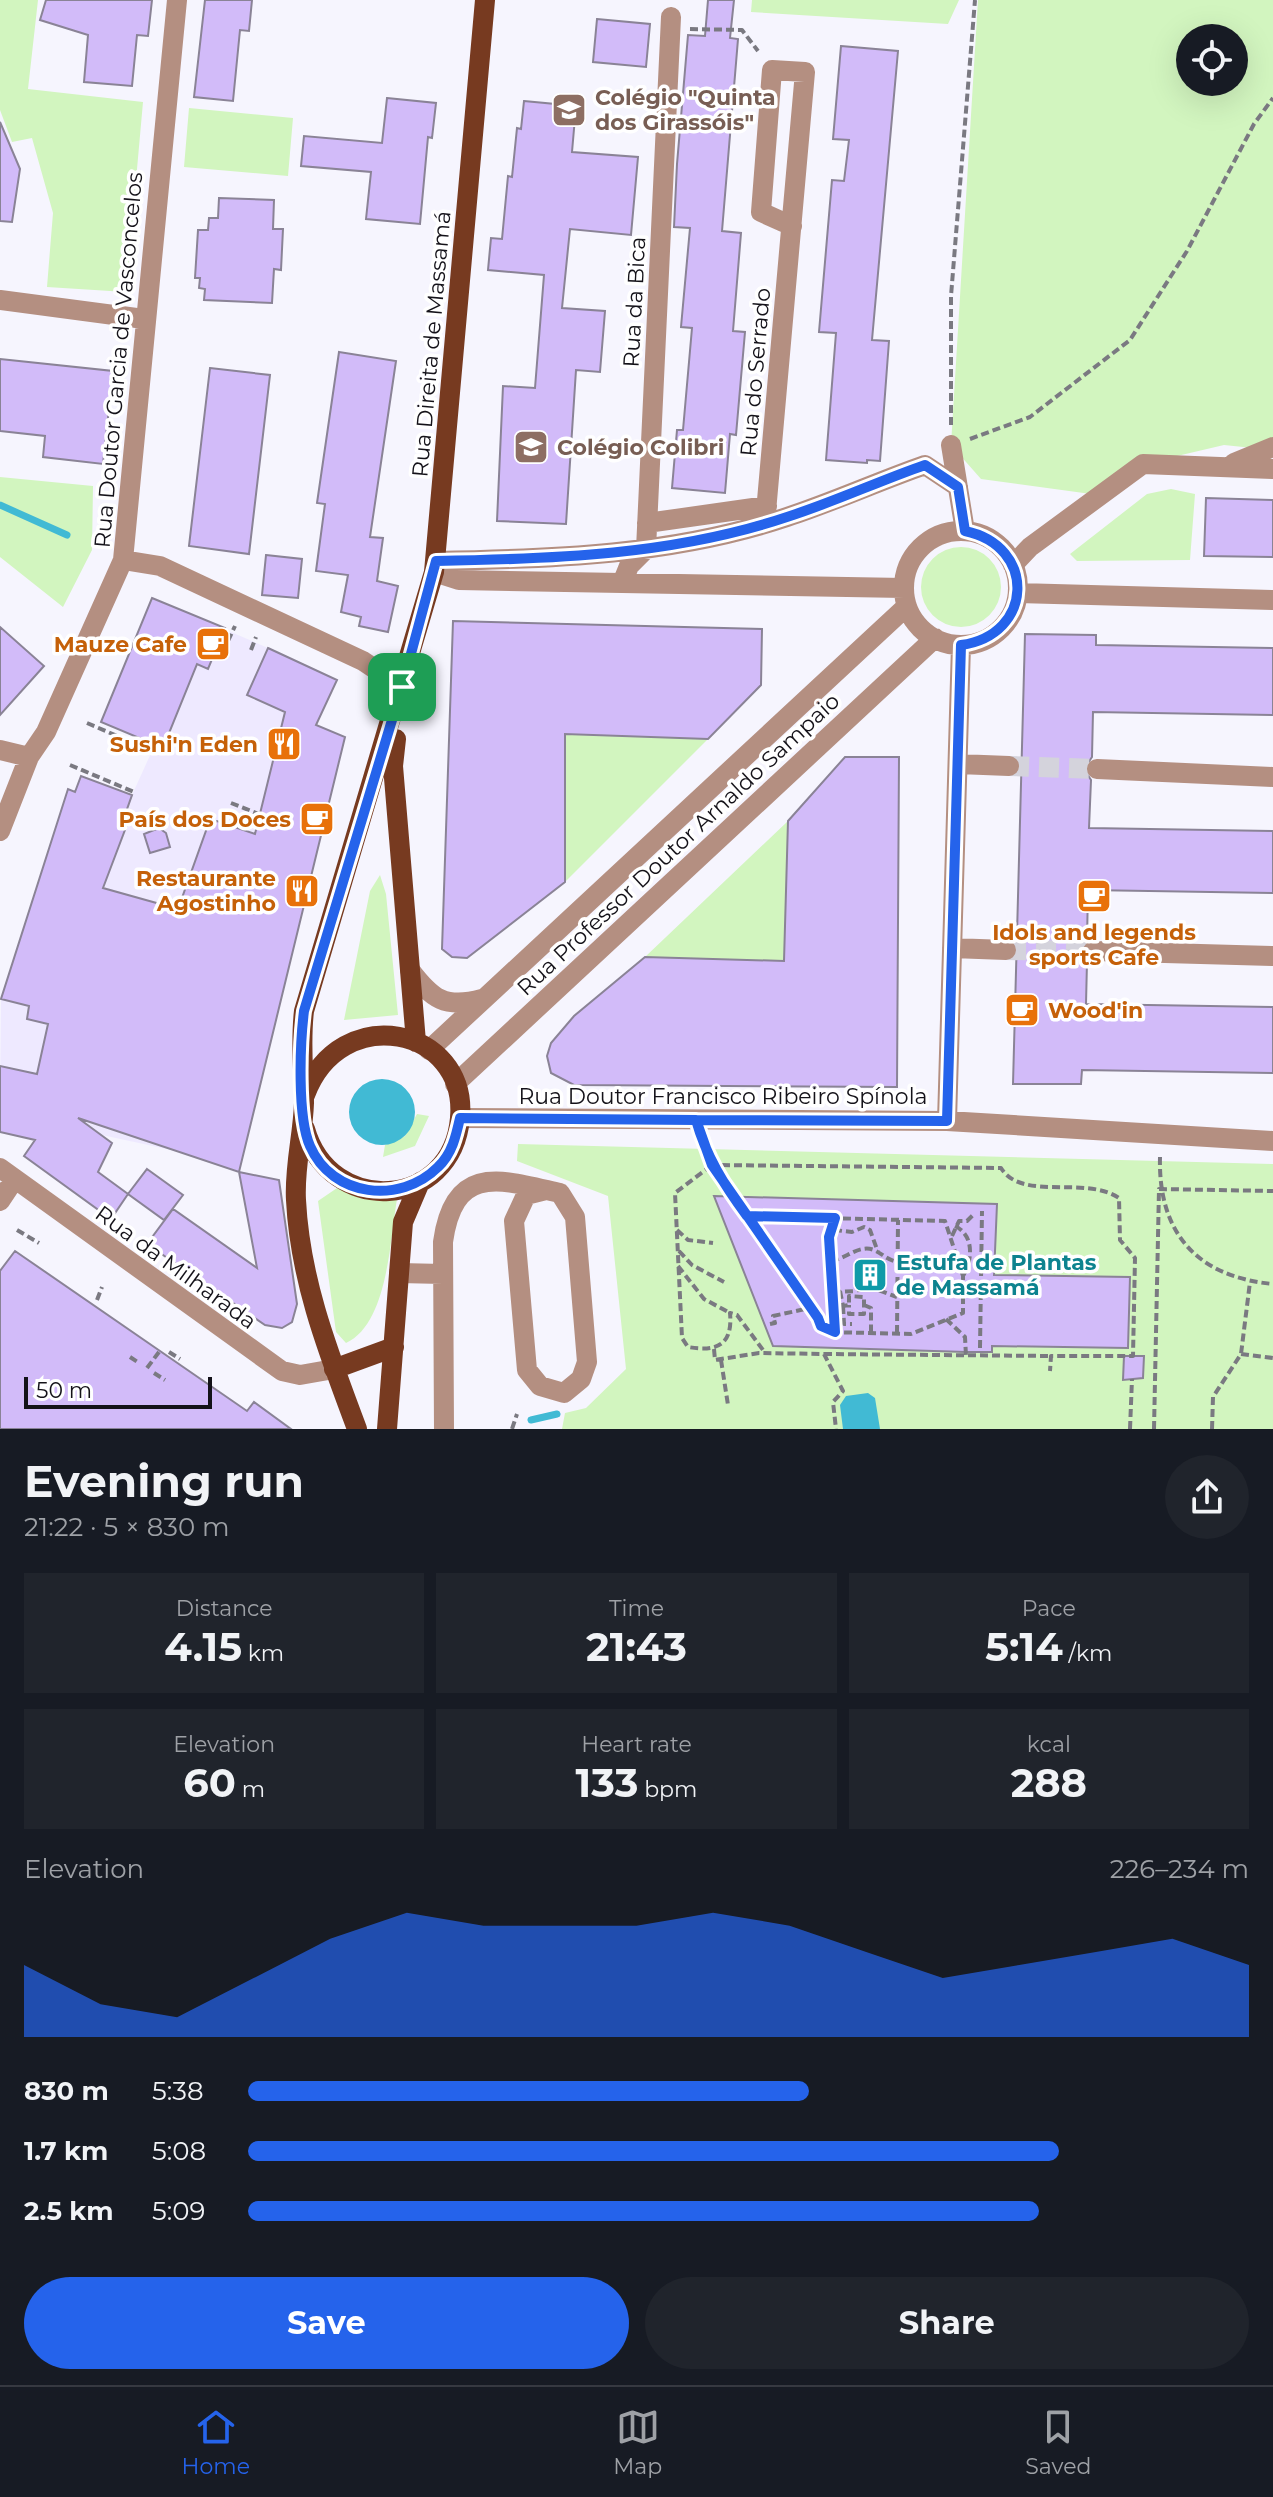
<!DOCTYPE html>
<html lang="en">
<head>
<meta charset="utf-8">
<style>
	body { margin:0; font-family:Montserrat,sans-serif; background:#20242c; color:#f1f3f6; height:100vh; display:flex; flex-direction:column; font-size:30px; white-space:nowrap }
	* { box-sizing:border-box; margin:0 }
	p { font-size:26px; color:#9ea1a6 }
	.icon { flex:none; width:44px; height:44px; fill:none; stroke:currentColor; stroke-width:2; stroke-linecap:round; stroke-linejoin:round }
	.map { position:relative; height:1429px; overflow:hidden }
	.panel { display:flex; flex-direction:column; background:#171b24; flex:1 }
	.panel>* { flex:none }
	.buttons { position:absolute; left:1176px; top:24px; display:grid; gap:16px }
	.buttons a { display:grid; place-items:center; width:72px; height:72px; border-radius:50%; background:#171b24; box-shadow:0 8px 32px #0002; font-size:40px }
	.scale { position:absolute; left:24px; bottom:20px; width:188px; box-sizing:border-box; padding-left:8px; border:4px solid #141219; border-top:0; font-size:22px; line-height:28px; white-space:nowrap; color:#141219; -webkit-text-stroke:6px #fff; paint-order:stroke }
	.pin { position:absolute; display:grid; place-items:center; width:68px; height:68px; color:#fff; margin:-34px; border-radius:16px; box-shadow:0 4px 12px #0006 }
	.round { display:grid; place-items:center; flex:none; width:84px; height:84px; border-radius:42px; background:#20242c }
	.summary { display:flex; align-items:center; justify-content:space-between; height:136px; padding:0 24px }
	h1 { font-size:44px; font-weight:700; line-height:60px }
	.metrics { display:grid; grid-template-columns:repeat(3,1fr); gap:12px; height:136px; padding:8px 24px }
	.metrics div { display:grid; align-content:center; border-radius:0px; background:#20242c; text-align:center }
	.metrics b { font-size:40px; font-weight:700 }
	.metrics small { font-size:22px; font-weight:400 }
	.metrics p { font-size:22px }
	.chart { height:224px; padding:16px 24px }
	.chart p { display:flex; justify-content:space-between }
	.chart svg { width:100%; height:144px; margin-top:8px; fill:#2563eb; opacity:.7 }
	.primary-button { display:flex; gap:16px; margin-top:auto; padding:16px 24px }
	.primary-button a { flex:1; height:92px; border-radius:48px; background:#2563eb; color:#fff; font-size:32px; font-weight:700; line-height:92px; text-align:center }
	.primary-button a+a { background:#20242c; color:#f1f3f6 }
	ul { padding:0 24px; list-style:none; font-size:26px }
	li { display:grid; grid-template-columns:128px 96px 1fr; align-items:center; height:60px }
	li i { height:20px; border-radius:10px; background:#2563eb }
	.tabs { display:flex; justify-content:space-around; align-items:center; height:112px; border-top:2px solid #363941; background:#171b24; font-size:22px; color:#9ea1a6 }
	.tabs a { display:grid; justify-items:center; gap:4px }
	.tabs .selected { color:#2563eb }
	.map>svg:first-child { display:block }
	.industrial { fill:#eee9ff }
	.green { fill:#d2f5bf; fill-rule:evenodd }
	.water { fill:#41bad4 }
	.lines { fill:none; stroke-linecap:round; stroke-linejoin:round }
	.stream { stroke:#41bad4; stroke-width:7 }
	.building { fill:#d2bbf9; stroke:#8a8396; stroke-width:2 }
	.minor-tunnel { stroke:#d4d3dc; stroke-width:20; stroke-dasharray:20 10; stroke-linecap:butt }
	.path { stroke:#7a7981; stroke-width:4; stroke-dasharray:8 4; stroke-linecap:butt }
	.minor { stroke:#b48f81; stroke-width:20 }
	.major { stroke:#773a20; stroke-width:20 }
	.route-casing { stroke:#fff; stroke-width:16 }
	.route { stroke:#2563eb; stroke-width:10 }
	.labels { text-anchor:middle; stroke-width:7; stroke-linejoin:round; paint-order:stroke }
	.education-label { font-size:22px; font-weight:bold; fill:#785e54; stroke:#fff; text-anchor:start }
	.street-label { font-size:22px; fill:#141219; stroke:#fff }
	.food-label { font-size:22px; font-weight:bold; fill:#c56008; stroke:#fff; text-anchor:end }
	.culture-label { font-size:22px; font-weight:bold; fill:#0d838f; stroke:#fff; text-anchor:start }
</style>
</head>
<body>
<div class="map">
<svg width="1273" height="1429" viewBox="0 0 1273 1429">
	<rect width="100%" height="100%" fill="#f6f5fe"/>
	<!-- industrial -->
	<path class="industrial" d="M152 598 268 648 334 686 316 726 331 731 224 1167 176 1151 0 1113 1 999 68 789 75 792 81 776 132 795 152 751V743L101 722Z"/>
	<!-- green -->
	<path class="green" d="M0 0H38L28 89 143 102 126 292 47 287 53 213 32 138 12 142 0 110Z
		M752 0H959L948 24 751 12Z
		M978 0H1273V450L1224 445 1143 464 1091 494 981 479 951 445ZM1190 38H1234V82H1190Z
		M189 108 293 118 288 176 184 167Z
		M0 477 93 486 92 550 63 607 0 557Z
		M1171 489 1195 494 1190 560 1077 561 1070 554 1147 494Z
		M921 587a40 40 0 1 1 80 0a40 40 0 1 1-80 0Z
		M565 734 708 739 565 882Z
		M788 821 784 961 645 957Z
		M380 875 386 894 398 1015 344 1020 370 891Z
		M417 1114 429 1116 415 1146 383 1157 385 1145 405 1136Z
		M518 1144 1273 1164V1429H562L565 1413 586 1408 626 1369 608 1196 517 1161Z
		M340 1186 363 1199H397C390 1239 388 1324 346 1343L336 1332 318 1201Z"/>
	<!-- water -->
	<path class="water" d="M349 1112a33 33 0 1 1 66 0a33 33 0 1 1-66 0Z
		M868 1393 875 1398 880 1429H843L840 1405 846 1396Z"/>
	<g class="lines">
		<!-- stream -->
		<path class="stream" d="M0 505 67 535
			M531 1420 557 1414"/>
	</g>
	<!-- building -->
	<path class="building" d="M46 0H152L148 36 137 35 132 86 84 82 88 35 40 20Z
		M205 0H252L249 31 240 30 233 101 194 97Z
		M708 0H734L730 38 738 39 722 231 741 233 733 331 745 332 736 435 730 434 725 493 672 488 677 430H683L692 328 681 327 690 228 674 227 677 164 688 35 705 36Z
		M597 19 650 24 646 67 593 62Z
		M841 46 898 51 872 340 889 341 880 461 867 460V463L826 460 836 333 819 332 832 180 844 181 849 140 833 139Z
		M387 98 436 103 432 138 428 137 420 224 366 219 371 172 301 166 304 136 382 143Z
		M524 101 576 106 572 152 638 157 631 235 570 229 562 308 605 311 600 372 576 370 566 524 497 521 503 386 535 388 544 275 488 270 491 238 502 239 508 176 512 177 517 128 521 129Z
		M0 122 20 169 12 222 0 221Z
		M219 198 274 200 273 229H283L281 270 274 269 272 303 204 300 205 289 199 288 200 278H195L198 230H208L209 218H218Z
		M339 352 396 361 370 537 383 538 377 581 398 586 388 632 359 626 361 617 341 612 348 575 316 571 325 504 317 503Z
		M0 359 113 371 103 464 43 457 45 436 0 431Z
		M210 368 270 375 249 554 189 546Z
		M1206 498 1273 500V557L1204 556Z
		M266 555 302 559 298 598 262 595Z
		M152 598 225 628 208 669 197 664 163 748 101 722Z
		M453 621 762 629 761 685 708 739 565 734V882L467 958 452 957 442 949Z
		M0 627 44 666 0 715Z
		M1025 634 1096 635V645L1273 648V715L1093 712 1092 757 1084 769 1091 780 1089 828 1273 831V893L1088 890 1087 940 1080 951 1087 962 1086 1004 1273 1007V1073L1082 1070 1081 1084H1013Z
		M268 648 337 680 316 725 345 737 239 1172 78 1118 112 1143 98 1172 128 1194 111 1219 24 1156 35 1140 0 1132V1066L37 1074 48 1024 27 1019 29 1006 1 999 68 789 75 792 81 776 132 795 126 812 131 814 103 888 178 909 207 828 217 821 255 834 285 712 247 695Z
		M845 757H899L897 1087 574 1085 551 1073 547 1056 551 1043 574 1016 645 957 784 961 788 821Z
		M159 828 166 833 170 847 150 853 144 834Z
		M147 1169 183 1195 164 1220 128 1194Z
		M239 1172 279 1180 297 1304 292 1322 282 1328 265 1325 147 1244 173 1209 257 1268Z
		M714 1196 997 1204 994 1275 1130 1277 1128 1348 992 1346V1352H966L773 1346Z
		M15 1251 247 1411 254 1402 291 1429H0V1271Z
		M1124 1356H1144L1143 1378 1123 1380Z"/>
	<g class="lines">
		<!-- minor-tunnel -->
		<path class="minor-tunnel" d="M1009 766 1097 769
			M1006 950 1093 951"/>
		<!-- path -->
		<path class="path" d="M690 29 742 30 758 51
			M951 425V296L975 0
			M970 439 1030 417 1130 340 1187 251 1254 124 1273 98
			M228 641 235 626
			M251 650 256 637
			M87 723 152 751
			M70 765 134 792
			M231 803 284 824
			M702 1141 712 1165 1001 1168C1022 1202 1085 1175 1119 1198L1120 1240 1135 1258 1133 1356H1051L1050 1371
			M1160 1157C1158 1233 1197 1277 1273 1284
			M747 1216 945 1221 963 1276V1313L911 1334 828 1332 818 1318 712 1165 675 1193 682 1338 688 1347C717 1352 733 1345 730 1313L737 1315 766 1354
			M835 1218 829 1237 835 1332
			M955 1226C974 1235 973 1259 963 1276
			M17 1230 39 1243
			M677 1230 688 1240 713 1243
			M834 1230 852 1232 864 1227 870 1230 878 1252
			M952 1236 959 1221H967L973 1215
			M679 1251 692 1265 724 1282
			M831 1261C846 1259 859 1244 874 1250 883 1254 887 1260 898 1262
			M678 1266 704 1299 730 1313
			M870 1279 872 1289
			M965 1286 980 1287
			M840 1291 843 1306 849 1305V1296L864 1297V1314H849V1305
			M833 1292 856 1291 867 1286 897 1297
			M97 1300 102 1287
			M864 1305 871 1308V1333
			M843 1306 844 1324H852
			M946 1319 965 1337 966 1356
			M770 1324 775 1323 773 1316 810 1308
			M897 1333 898 1220
			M980 1348 982 1211
			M714 1349 715 1360 759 1353 824 1354 843 1391 833 1402 836 1429
			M169 1352 180 1359
			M824 1354 1051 1356
			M1241 1354 1273 1358
			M130 1357 139 1363
			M721 1360 728 1405
			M147 1368 159 1352
			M154 1373 165 1380
			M512 1429 517 1414
			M1130 1429 1132 1379
			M1154 1429 1159 1189 1273 1191
			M1212 1429 1213 1397 1241 1354 1250 1282"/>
		<!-- minor -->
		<path class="minor" d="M177 0 123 560 160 566 363 661 402 687
			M0 300 144 319
			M951 445 965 531
			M1234 463 1273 447
			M647 523 767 506
			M765 523 805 72 772 70 761 212 792 226
			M904 588a57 57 0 1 1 114 0a57 57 0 1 1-114 0Z
			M436 561C553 559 674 555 787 517 833 502 879 481 925 465L958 487
			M1013 565 1030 547 1143 464 1273 469
			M434 572 459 580 904 588
			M623 581 629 566 646 549 671 17
			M1018 593 1273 600
			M0 750 29 757 0 831
			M29 757 46 732 123 560
			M958 764 1009 766
			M1097 769 1273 777
			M952 948 1006 950
			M1093 951 1273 956
			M410 970C432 999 445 1009 482 999
			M429 1050 907 606
			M455 1084 935 638
			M460 1118 947 1121 1273 1141
			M947 1121 961 645
			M0 1168 282 1371 300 1375 334 1369
			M0 1201 14 1180
			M399 1273 443 1274
			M444 1429 443 1242C454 1162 502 1180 560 1193L575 1217 587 1362 581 1379 564 1393 540 1386 527 1370 514 1221 526 1195 546 1190"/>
		<!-- major -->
		<path class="major" d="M396 739 393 766 416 1042
			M305 1129C330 1217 452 1210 460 1118 468 1027 340 1000 305 1095
			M334 1369 394 1347
			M357 1429C329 1354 300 1281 296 1200 294 1168 303 1135 304 1103 304 1070 300 1045 304 1011L434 572 485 0
			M387 1429 403 1222 420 1182"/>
	</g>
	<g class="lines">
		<!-- route casing -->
		<g class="route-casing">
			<path id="route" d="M402 687 304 1011C300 1043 297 1117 310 1146 332 1197 400 1205 438 1167 452 1154 456 1136 460 1118L696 1120 712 1165 818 1318 821 1326 835 1332 829 1237 835 1218 747 1216C724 1185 706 1156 696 1120L947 1121 961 645C1034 635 1037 546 965 531L958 487 925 465C879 481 834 502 787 517 674 555 554 559 436 561L402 687"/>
		</g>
		<!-- route -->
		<use href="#route" class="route"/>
	</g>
	<!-- icons -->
	<defs>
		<g id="school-square" transform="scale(1.8)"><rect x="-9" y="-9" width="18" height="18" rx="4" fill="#8d6e63" stroke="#fff"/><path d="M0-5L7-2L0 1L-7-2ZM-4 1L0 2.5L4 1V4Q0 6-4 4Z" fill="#fff"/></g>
		<g id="cafe-square" transform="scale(1.8)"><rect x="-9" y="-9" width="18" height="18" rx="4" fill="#e8710a" stroke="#fff"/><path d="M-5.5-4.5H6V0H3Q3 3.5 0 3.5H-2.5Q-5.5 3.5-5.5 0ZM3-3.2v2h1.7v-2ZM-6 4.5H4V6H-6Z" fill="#fff"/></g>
		<g id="restaurant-square" transform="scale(1.8)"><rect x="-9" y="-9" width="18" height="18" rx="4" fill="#e8710a" stroke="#fff"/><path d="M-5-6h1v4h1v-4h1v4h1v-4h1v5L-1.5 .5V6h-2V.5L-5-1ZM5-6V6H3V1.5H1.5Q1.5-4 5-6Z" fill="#fff"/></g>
		<g id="building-square" transform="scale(1.8)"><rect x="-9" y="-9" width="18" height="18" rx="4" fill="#0f9aa8" stroke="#fff"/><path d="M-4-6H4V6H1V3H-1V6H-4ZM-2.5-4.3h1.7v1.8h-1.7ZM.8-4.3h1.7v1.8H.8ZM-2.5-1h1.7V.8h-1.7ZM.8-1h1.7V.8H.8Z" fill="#fff"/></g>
	</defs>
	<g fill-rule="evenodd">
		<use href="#school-square" x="569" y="110"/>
		<use href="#school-square" x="531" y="447"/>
		<use href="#cafe-square" x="213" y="644"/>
		<use href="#restaurant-square" x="284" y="744"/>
		<use href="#cafe-square" x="317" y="819"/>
		<use href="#restaurant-square" x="302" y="891"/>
		<use href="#cafe-square" x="1094" y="896"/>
		<use href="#cafe-square" x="1022" y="1010"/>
		<use href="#building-square" x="870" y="1275"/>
	</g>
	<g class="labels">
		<!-- education labels -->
		<g class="education-label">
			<text x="595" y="105">Colégio "Quinta<tspan x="595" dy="25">dos Girassóis"</tspan></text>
			<text x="557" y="455">Colégio Colibri</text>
		</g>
		<!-- street labels -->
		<g class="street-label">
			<text transform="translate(634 302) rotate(-87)" y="8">Rua da Bica</text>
			<text transform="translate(431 344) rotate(-85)" y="8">Rua Direita de Massamá</text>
			<text transform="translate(118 360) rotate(-85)" y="8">Rua Doutor Garcia de Vasconcelos</text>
			<text transform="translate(755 372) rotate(-85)" y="8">Rua do Serrado</text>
			<text transform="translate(678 844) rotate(-43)" y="8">Rua Professor Doutor Arnaldo Sampaio</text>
			<text x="723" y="1104">Rua Doutor Francisco Ribeiro Spínola</text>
			<text transform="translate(176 1267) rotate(36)" y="8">Rua da Milharada</text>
		</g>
		<!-- food labels -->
		<g class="food-label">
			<text x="187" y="652">Mauze Cafe</text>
			<text x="258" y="752">Sushi'n Eden</text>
			<text x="291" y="827">País dos Doces</text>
			<text x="276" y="886">Restaurante<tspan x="276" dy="25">Agostinho</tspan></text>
			<text x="1094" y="940" text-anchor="middle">Idols and legends<tspan x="1094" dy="25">sports Cafe</tspan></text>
			<text x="1048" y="1018" text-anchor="start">Wood'in</text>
		</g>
		<!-- culture labels -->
		<g class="culture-label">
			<text x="896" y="1270">Estufa de Plantas<tspan x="896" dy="25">de Massamá</tspan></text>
		</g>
	</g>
</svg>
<div class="buttons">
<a><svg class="icon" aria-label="locate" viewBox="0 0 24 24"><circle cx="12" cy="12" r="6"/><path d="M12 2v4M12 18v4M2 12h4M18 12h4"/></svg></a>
</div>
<div class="scale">50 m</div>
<div class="pin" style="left:402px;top:687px;background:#1e9e55"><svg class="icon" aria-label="arrive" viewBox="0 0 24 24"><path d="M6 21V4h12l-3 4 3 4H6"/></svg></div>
</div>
<section class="panel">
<div class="summary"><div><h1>Evening run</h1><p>21:22 · 5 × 830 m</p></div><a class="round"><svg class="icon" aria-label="share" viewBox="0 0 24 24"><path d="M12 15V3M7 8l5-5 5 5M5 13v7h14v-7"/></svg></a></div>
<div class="metrics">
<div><p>Distance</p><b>4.15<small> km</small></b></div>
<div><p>Time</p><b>21:43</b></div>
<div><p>Pace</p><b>5:14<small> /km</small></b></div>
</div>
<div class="metrics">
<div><p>Elevation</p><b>60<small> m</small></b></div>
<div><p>Heart rate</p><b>133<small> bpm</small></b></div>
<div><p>kcal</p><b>288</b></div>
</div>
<div class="chart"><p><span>Elevation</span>226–234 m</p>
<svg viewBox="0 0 160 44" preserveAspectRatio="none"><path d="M0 44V22L10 34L20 38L30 26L40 14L50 6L60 10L70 10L80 10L90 6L100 10L110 18L120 26L130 22L140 18L150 14L160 22V44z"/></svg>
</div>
<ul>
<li><b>830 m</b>5:38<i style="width:56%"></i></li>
<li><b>1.7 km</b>5:08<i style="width:81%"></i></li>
<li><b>2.5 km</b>5:09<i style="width:79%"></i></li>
</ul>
<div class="primary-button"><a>Save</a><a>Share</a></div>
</section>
<nav class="tabs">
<a class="selected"><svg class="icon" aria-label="home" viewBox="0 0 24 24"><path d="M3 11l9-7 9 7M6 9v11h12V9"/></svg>Home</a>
<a><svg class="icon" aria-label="map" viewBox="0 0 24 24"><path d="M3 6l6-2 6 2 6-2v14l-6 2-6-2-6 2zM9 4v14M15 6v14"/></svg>Map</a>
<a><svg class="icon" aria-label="saved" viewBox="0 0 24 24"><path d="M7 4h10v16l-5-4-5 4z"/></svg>Saved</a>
</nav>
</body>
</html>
